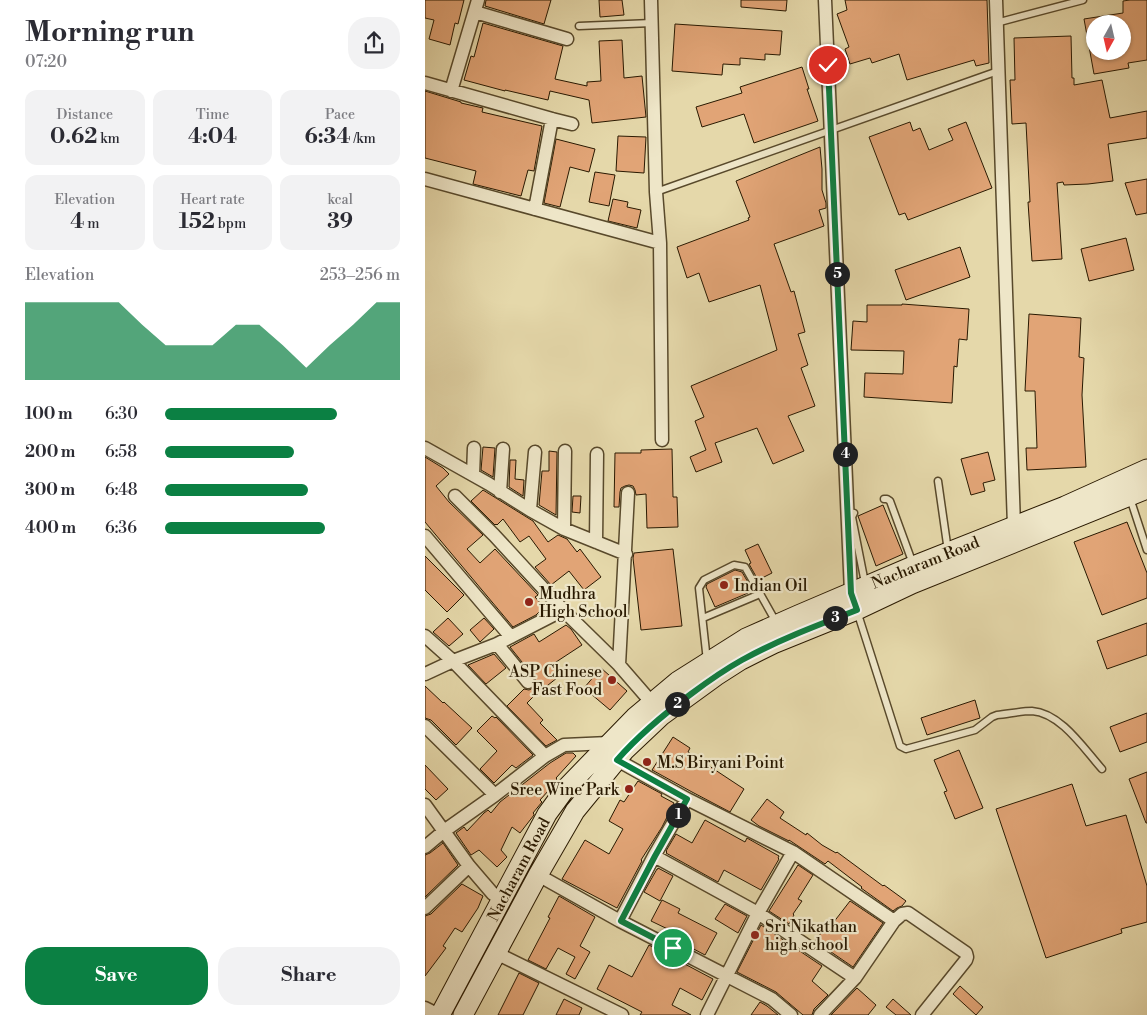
<!DOCTYPE html>
<html lang="en">
<head>
<meta charset="utf-8">
<style>
	body { margin:0; font-family:"Libre Bodoni",serif; background:#f2f2f3; color:#2b2b33; height:100vh; display:flex; flex-direction:column; font-size:19px; white-space:nowrap }
	* { box-sizing:border-box; margin:0 }
	p { font-size:16px; color:#7c7c81 }
	.icon { flex:none; width:28px; height:28px; fill:none; stroke:currentColor; stroke-width:2; stroke-linecap:round; stroke-linejoin:round }
	.map { position:relative; flex:1; overflow:hidden }
	.drawer { display:flex; flex-direction:column; background:#fff; width:425px }
	.drawer>* { flex:none }
	.needle { width:32px; rotate:188deg }
	.tools { position:absolute; left:661px; top:15px; display:grid; gap:10px }
	.tools a { display:grid; place-items:center; width:45px; height:45px; border-radius:50%; background:#fff; box-shadow:0 1px 4px #0004; font-size:25px }
	.pin { position:absolute; display:grid; place-items:center; width:42px; height:42px; color:#fff; margin:-21px; border:2px solid #fff; border-radius:50%; box-shadow:0 1px 5px #0007 }
	.km { position:absolute; width:25px; height:25px; margin:-12px; border-radius:50%; background:#222; color:#fff; font-size:14px; line-height:25px; text-align:center }
	.round { display:grid; place-items:center; flex:none; width:52px; height:52px; border-radius:20px; background:#f2f2f3 }
	.headline { display:flex; align-items:center; justify-content:space-between; height:85px; padding:0 25px }
	h1 { font-size:28px; font-weight:700; line-height:38px }
	.metrics { display:grid; grid-template-columns:repeat(3,1fr); gap:8px; height:85px; padding:5px 25px }
	.metrics div { display:grid; align-content:center; border-radius:12px; background:#f2f2f3; text-align:center }
	.metrics b { font-size:21px; font-weight:700 }
	.metrics small { font-size:14px; font-weight:400 }
	.metrics p { font-size:14px }
	.chart { height:140px; padding:10px 25px }
	.chart p { display:flex; justify-content:space-between }
	.chart svg { width:100%; height:90px; margin-top:5px; fill:#0b8043; opacity:.7 }
	.primary-button { display:flex; gap:10px; margin-top:auto; padding:10px 25px }
	.primary-button a { flex:1; height:58px; border-radius:20px; background:#0b8043; color:#fff; font-size:20px; font-weight:700; line-height:58px; text-align:center }
	.primary-button a+a { background:#f2f2f3; color:#2b2b33 }
	ul { padding:0 25px; list-style:none; font-size:16px }
	li { display:grid; grid-template-columns:80px 60px 1fr; align-items:center; height:38px }
	li i { height:12px; border-radius:6px; background:#0b8043 }
	main { display:flex; flex:1; min-height:0 }
	.map>svg:first-child { display:block }
	.building { fill:#e1a476; stroke:#291901; fill-rule:evenodd }
	.lines { fill:none; stroke-linecap:round; stroke-linejoin:round }
	.lane-casing { stroke:#58492b; stroke-width:9 }
	.street-casing { stroke:#58492b; stroke-width:15 }
	.secondary-casing { stroke:#291901; stroke-width:21 }
	.lane { stroke:#eee6c8; stroke-width:6 }
	.street { stroke:#eee6c8; stroke-width:12 }
	.secondary { stroke:#eee6c8; stroke-width:19 }
	.route-casing { stroke:#fff; stroke-width:10 }
	.route { stroke:#0b8043; stroke-width:6 }
	.poi-dot { fill:#8f2418; stroke:#eee6c8; stroke-width:2 }
	.labels { text-anchor:middle; stroke-width:4.5; stroke-linejoin:round; paint-order:stroke }
	.street-label { font-size:16px; fill:#291901; stroke:#eee6c8 }
	.poi-label { font-size:16px; fill:#291901; stroke:#eee6c8; text-anchor:start }
</style>
</head>
<body>
<main>
<section class="drawer">
<div class="headline"><div><h1>Morning run</h1><p>07:20</p></div><a class="round"><svg class="icon" aria-label="share" viewBox="0 0 24 24"><path d="M12 15V3M7 8l5-5 5 5M5 13v7h14v-7"/></svg></a></div>
<div class="metrics">
<div><p>Distance</p><b>0.62<small> km</small></b></div>
<div><p>Time</p><b>4:04</b></div>
<div><p>Pace</p><b>6:34<small> /km</small></b></div>
</div>
<div class="metrics">
<div><p>Elevation</p><b>4<small> m</small></b></div>
<div><p>Heart rate</p><b>152<small> bpm</small></b></div>
<div><p>kcal</p><b>39</b></div>
</div>
<div class="chart"><p><span>Elevation</span>253–256 m</p>
<svg viewBox="0 0 160 44" preserveAspectRatio="none"><path d="M0 44V6L10 6L20 6L30 6L40 6L50 17L60 27L70 27L80 27L90 17L100 17L110 27L120 38L130 27L140 17L150 6L160 6V44z"/></svg>
</div>
<ul>
<li><b>100 m</b>6:30<i style="width:73%"></i></li>
<li><b>200 m</b>6:58<i style="width:55%"></i></li>
<li><b>300 m</b>6:48<i style="width:61%"></i></li>
<li><b>400 m</b>6:36<i style="width:68%"></i></li>
</ul>
<div class="primary-button"><a>Save</a><a>Share</a></div>
</section>
<div class="map">
<svg width="722" height="1015" viewBox="0 0 722 1015">
	<rect width="100%" height="100%" fill="#e5d8aa"/>
	<filter id="stains"><feTurbulence type="fractalNoise" baseFrequency=".004" numOctaves="4"/><feColorMatrix values="0 0 0 0 .2 0 0 0 0 .09 0 0 0 0 .02 0 0 0 .5 -.17"/></filter>
	<radialGradient id="worn" r=".72"><stop offset=".6" stop-color="#630" stop-opacity="0"/><stop offset="1" stop-color="#630" stop-opacity=".3"/></radialGradient>
	<!-- building -->
	<path class="building" d="M0 0H39L33 24 30 23 25 45 4 39 9 20 0 18Z
		M61 0H126L119 24 60 6Z
		M174 0H197L199 15 175 17Z
		M316 0H362L361 11 316 7Z
		M420 0H562L564 63 551 66 549 60 482 80 474 54 447 63 445 58 425 64 420 49 424 47 412 14 422 10Z
		M705 0H722V60L703 63 704 68 669 74 659 19 698 13V1ZM670 24H698V51H670Z
		M58 23 138 46 130 79 162 86V82L176 81 174 41 197 40 199 78 217 76 221 117 167 123 164 100 125 91 123 100 80 90V91L39 80 46 56 49 57Z
		M250 24 357 31 355 55 340 54V60L315 58V65L298 64 297 75 247 71Z
		M646 36 647 78H649V85L677 80 685 118 722 111V138L683 144 688 181 663 184 639 185 638 182 632 183 637 259 607 261 603 202H605L601 123 587 124 585 80H590L589 38Z
		M377 67 384 89H382L393 121 329 143 319 114 277 127 271 107 317 93 315 87Z
		M0 91 36 102V103L58 108 57 112 117 126 109 171 103 170 96 196 48 184 51 171 0 158Z
		M485 122 488 131 495 128 504 150 528 140 523 129 541 122 567 188 483 220 480 213 474 215 444 137Z
		M193 136 221 137 219 173 191 171Z
		M131 139 170 149 164 172 145 167 135 207 119 203Z
		M395 147 397 169V190L401 203V208L394 210 399 226 349 244 366 292 369 291 380 332 373 334 383 365 376 368 390 406 363 416 379 451 348 464 332 428 290 443 297 462 271 472 265 457 281 450 270 421 279 417 266 386 352 350 335 285 284 302 274 273 262 278 252 247 324 220 323 218 325 217 311 181Z
		M170 172 190 175 184 206 164 202Z
		M722 179V213L711 215 700 183Z
		M188 199 203 202 202 207 216 210 212 228 183 221Z
		M701 238 709 270 664 281 656 249Z
		M535 247 545 277 481 300 470 270Z
		M477 304 544 309 542 340 534 339 532 367 529 366 527 403 439 397 440 373 478 374 479 351 426 350 428 321 442 322V305H477Z
		M604 314 656 318 654 357 659 358 657 395 661 467 602 470 601 448H612L610 391H600Z
		M58 447 70 448 68 477 56 470Z
		M247 449 248 497H252L253 527 222 528 221 494 211 495 210 490 208 486 204 485 200 486 196 488 195 492 194 507H189L190 453H216V450Z
		M124 451 132 452 131 515 114 505 117 471H124Z
		M563 452 570 480 558 483 560 491 546 495 536 459Z
		M0 457 18 468 24 474 11 486 24 502 58 535 42 549 55 563 70 549 113 595 110 597 119 607 111 615 88 627 0 522Z
		M85 460H91L90 479 99 480 98 496 84 487Z
		M58 490 108 521 123 542 133 535 142 539 152 552 155 549 176 577 159 590 144 571 126 585 110 567 121 559 104 536 95 542 78 519 72 525 71 524 70 525 46 501Z
		M148 496H156L155 513 147 512Z
		M458 505 478 554 451 566 433 516Z
		M702 522 722 573V598L677 615 649 542Z
		M333 544 347 573 333 580 324 564 326 563 320 550Z
		M248 549 257 626 216 630 208 558 209 553Z
		M0 556 39 595 22 612 0 590Z
		M310 570 317 572 324 584 319 586 323 593 290 607 281 587 282 584Z
		M23 618 38 634 24 646 8 632Z
		M59 618 69 629 55 642 45 630Z
		M722 623V655L682 669 672 641Z
		M141 625 146 629 157 645 128 664 137 674 118 689 117 688 102 703 118 720 115 723 132 740 121 746 82 706 99 689 104 690 108 688 111 681 109 677 85 647 109 634 114 642Z
		M69 654 81 668 61 684 43 665Z
		M176 668 202 691 185 710 159 688Z
		M0 686 18 703 19 702 47 728 31 745 6 720 0 718Z
		M550 700 555 718 502 735 496 718Z
		M722 713V742L695 752 685 727Z
		M67 716 70 718 71 717 108 755 91 768 87 765 69 783 55 769 72 751 52 731Z
		M248 737 265 748 263 752 319 789 305 812 267 792 227 770Z
		M534 750 558 808 530 819 519 792 522 791 509 760Z
		M141 753H148L151 756 131 778 132 779 123 789 124 790 115 800 117 802 108 813 109 814V815L95 833 87 827 76 850 82 857 72 867 54 850 46 855 31 833 39 827 42 831 59 813 63 810 66 813 75 802 84 795 125 763Z
		M0 765 23 789 11 800 0 789Z
		M722 772V823H721L704 779Z
		M213 781 237 794 236 796 249 803 237 827 216 860 217 861 192 908 137 879 160 840 184 854 198 829 184 821 195 800 199 802Z
		M647 784 661 826 701 815 722 886V922L696 929 697 933 621 958 571 809Z
		M342 799 359 812 355 818 381 835 382 833 397 845 411 853 412 852 458 886 459 885 481 901 477 906 472 908 468 911 436 888 437 887 403 861 400 864 364 840V841L334 826 326 820Z
		M280 820 320 842 322 838 354 856 353 858 354 859 336 890 299 870 293 882 241 853 242 852 241 851 251 834 267 843Z
		M18 843 33 865 0 897V855L5 853Z
		M373 865 388 875 373 899 377 901 368 914 369 915 364 924 344 911Z
		M233 868 248 876 235 901 219 892 232 869H233Z
		M37 884 58 896 53 908 37 932 30 928 18 946 21 948 0 976V916L6 914Z
		M134 896 170 917 155 946 165 952 150 979 141 974 150 957 133 948 121 969 103 960 125 918 123 917Z
		M237 900 255 909 253 913 292 933 280 955 248 938 251 933 226 921Z
		M425 901 458 923 428 967 390 941 405 921 408 923Z
		M300 904 322 916 313 933 290 919Z
		M336 925 397 966 387 981 403 995 389 1009 387 1015H378L351 992 312 972Z
		M224 945 288 979 277 1000 255 988 247 1005 266 1015H215L217 1012 172 989 184 965 207 977Z
		M94 973 114 983 98 1015H73Z
		M535 986 558 1007 551 1015 528 994Z
		M432 988 451 1005 443 1015H406Z
		M139 999 157 1008 154 1015H131Z
		M468 999 486 1015H471L461 1007Z
		M335 1002 342 1006 353 1015H326Z"/>
	<g class="lines">
		<!-- lane casing -->
		<g class="lane-casing">
			<path id="lane" d="M571 23 658 0
				M154 26 227 23
				M231 192 573 71
				M513 481 523 551
				M705 498 722 550
				M459 499H462L465 501 488 564
				M429 513 427 517 440 583
				M432 611 475 746 481 749 550 730 567 717 572 715C583 714 596 711 607 711 636 713 659 749 677 769
				M278 618 335 594
				M282 661 274 588 279 580 309 565 320 567 351 622"/>
		</g>
		<!-- street casing -->
		<g class="street-casing">
			<path id="street" d="M226 0 231 192 235 243 237 440
				M400 0 426 593 428 599
				M571 0 589 526
				M50 12 142 39
				M0 83 127 119 147 124
				M26 91 53 0
				M0 179 235 243
				M110 209 127 119
				M0 448 64 484 105 510 139 529 201 554
				M48 475 49 448
				M75 492 78 449
				M30 496 69 535 138 610 194 665 227 703
				M105 510 110 452
				M139 529 140 451
				M0 536 86 637
				M171 542 172 454
				M0 636 28 661 120 756
				M72 644 103 682
				M194 665 203 493
				M0 674 28 661 72 644 138 610
				M0 726 70 795
				M192 760 262 799 368 852 469 921 430 978 395 1015
				M0 805 44 866 68 894
				M0 847 19 831 70 795 120 756 139 745 184 743
				M229 856 333 913 430 978
				M113 875 195 921 347 999 366 1015
				M0 908 44 866
				M195 921 229 856 262 799
				M469 921 477 914 483 913 541 953 542 957 541 960 497 1015
				M71 953 197 1015
				M0 1008 14 1015
				M282 1015 333 913 368 852"/>
		</g>
		<!-- secondary casing -->
		<g class="secondary-casing">
			<path id="secondary" d="M15 1015 122 814 141 788 210 717 253 681 321 638 373 615 488 566 640 506 722 469
				M38 1015 113 875 150 811 200 750 236 716 291 676 316 660 348 644 432 610 487 584 722 489"/>
		</g>
		<!-- lane -->
		<use href="#lane" class="lane"/>
		<!-- street -->
		<use href="#street" class="street"/>
		<!-- secondary -->
		<use href="#secondary" class="secondary"/>
	</g>
	<g class="lines">
		<!-- route casing -->
		<g class="route-casing">
			<path id="route" d="M248 948 196 921 230 856 262 799 192 760C214 735 239 714 266 694 282 682 299 670 317 660 353 640 393 625 432 610L426 593 403 65"/>
		</g>
		<!-- route -->
		<use href="#route" class="route"/>
	</g>
	<!-- markers -->
	<g class="poi-dot">
		<circle cx="299" cy="585" r="5"/>
		<circle cx="104" cy="602" r="5"/>
		<circle cx="187" cy="680" r="5"/>
		<circle cx="222" cy="762" r="5"/>
		<circle cx="204" cy="789" r="5"/>
		<circle cx="330" cy="935" r="5"/>
	</g>
	<g class="labels">
		<!-- street labels -->
		<g class="street-label">
			<text transform="translate(500 562) rotate(-22)" y="6">Nacharam Road</text>
			<text transform="translate(93 869) rotate(-62)" y="6">Nacharam Road</text>
		</g>
		<!-- poi labels -->
		<g class="poi-label">
			<text x="309" y="591">Indian Oil</text>
			<text x="114" y="599">Mudhra<tspan x="114" dy="18">High School</tspan></text>
			<text x="177" y="677" text-anchor="end">ASP Chinese<tspan x="177" dy="18">Fast Food</tspan></text>
			<text x="232" y="768">M.S Biryani Point</text>
			<text x="194" y="795" text-anchor="end">Sree Wine Park</text>
			<text x="340" y="932">Sri Nikathan<tspan x="340" dy="18">high school</tspan></text>
		</g>
	</g>
	<rect width="100%" height="100%" filter="url(#stains)"/>
	<rect width="100%" height="100%" fill="url(#worn)"/>
</svg>
<div class="tools">
<a><svg class="needle" viewBox="-14 -14 28 28"><path d="M0-13l5 13h-10z" fill="#e53935"/><path d="M0 13l5-13h-10z" fill="#7c7c81"/></svg></a>
</div>
<div class="pin" style="left:248px;top:948px;background:#1e9e55"><svg class="icon" aria-label="arrive" viewBox="0 0 24 24"><path d="M6 21V4h12l-3 4 3 4H6"/></svg></div>
<div class="pin" style="left:403px;top:65px;background:#d93025"><svg class="icon" aria-label="check" viewBox="0 0 24 24"><path d="M5 12l5 5 9-10"/></svg></div>
<b class="km" style="left:253px;top:815px">1</b>
<b class="km" style="left:252px;top:704px">2</b>
<b class="km" style="left:410px;top:618px">3</b>
<b class="km" style="left:420px;top:454px">4</b>
<b class="km" style="left:412px;top:274px">5</b>
</div>
</main>
</body>
</html>
